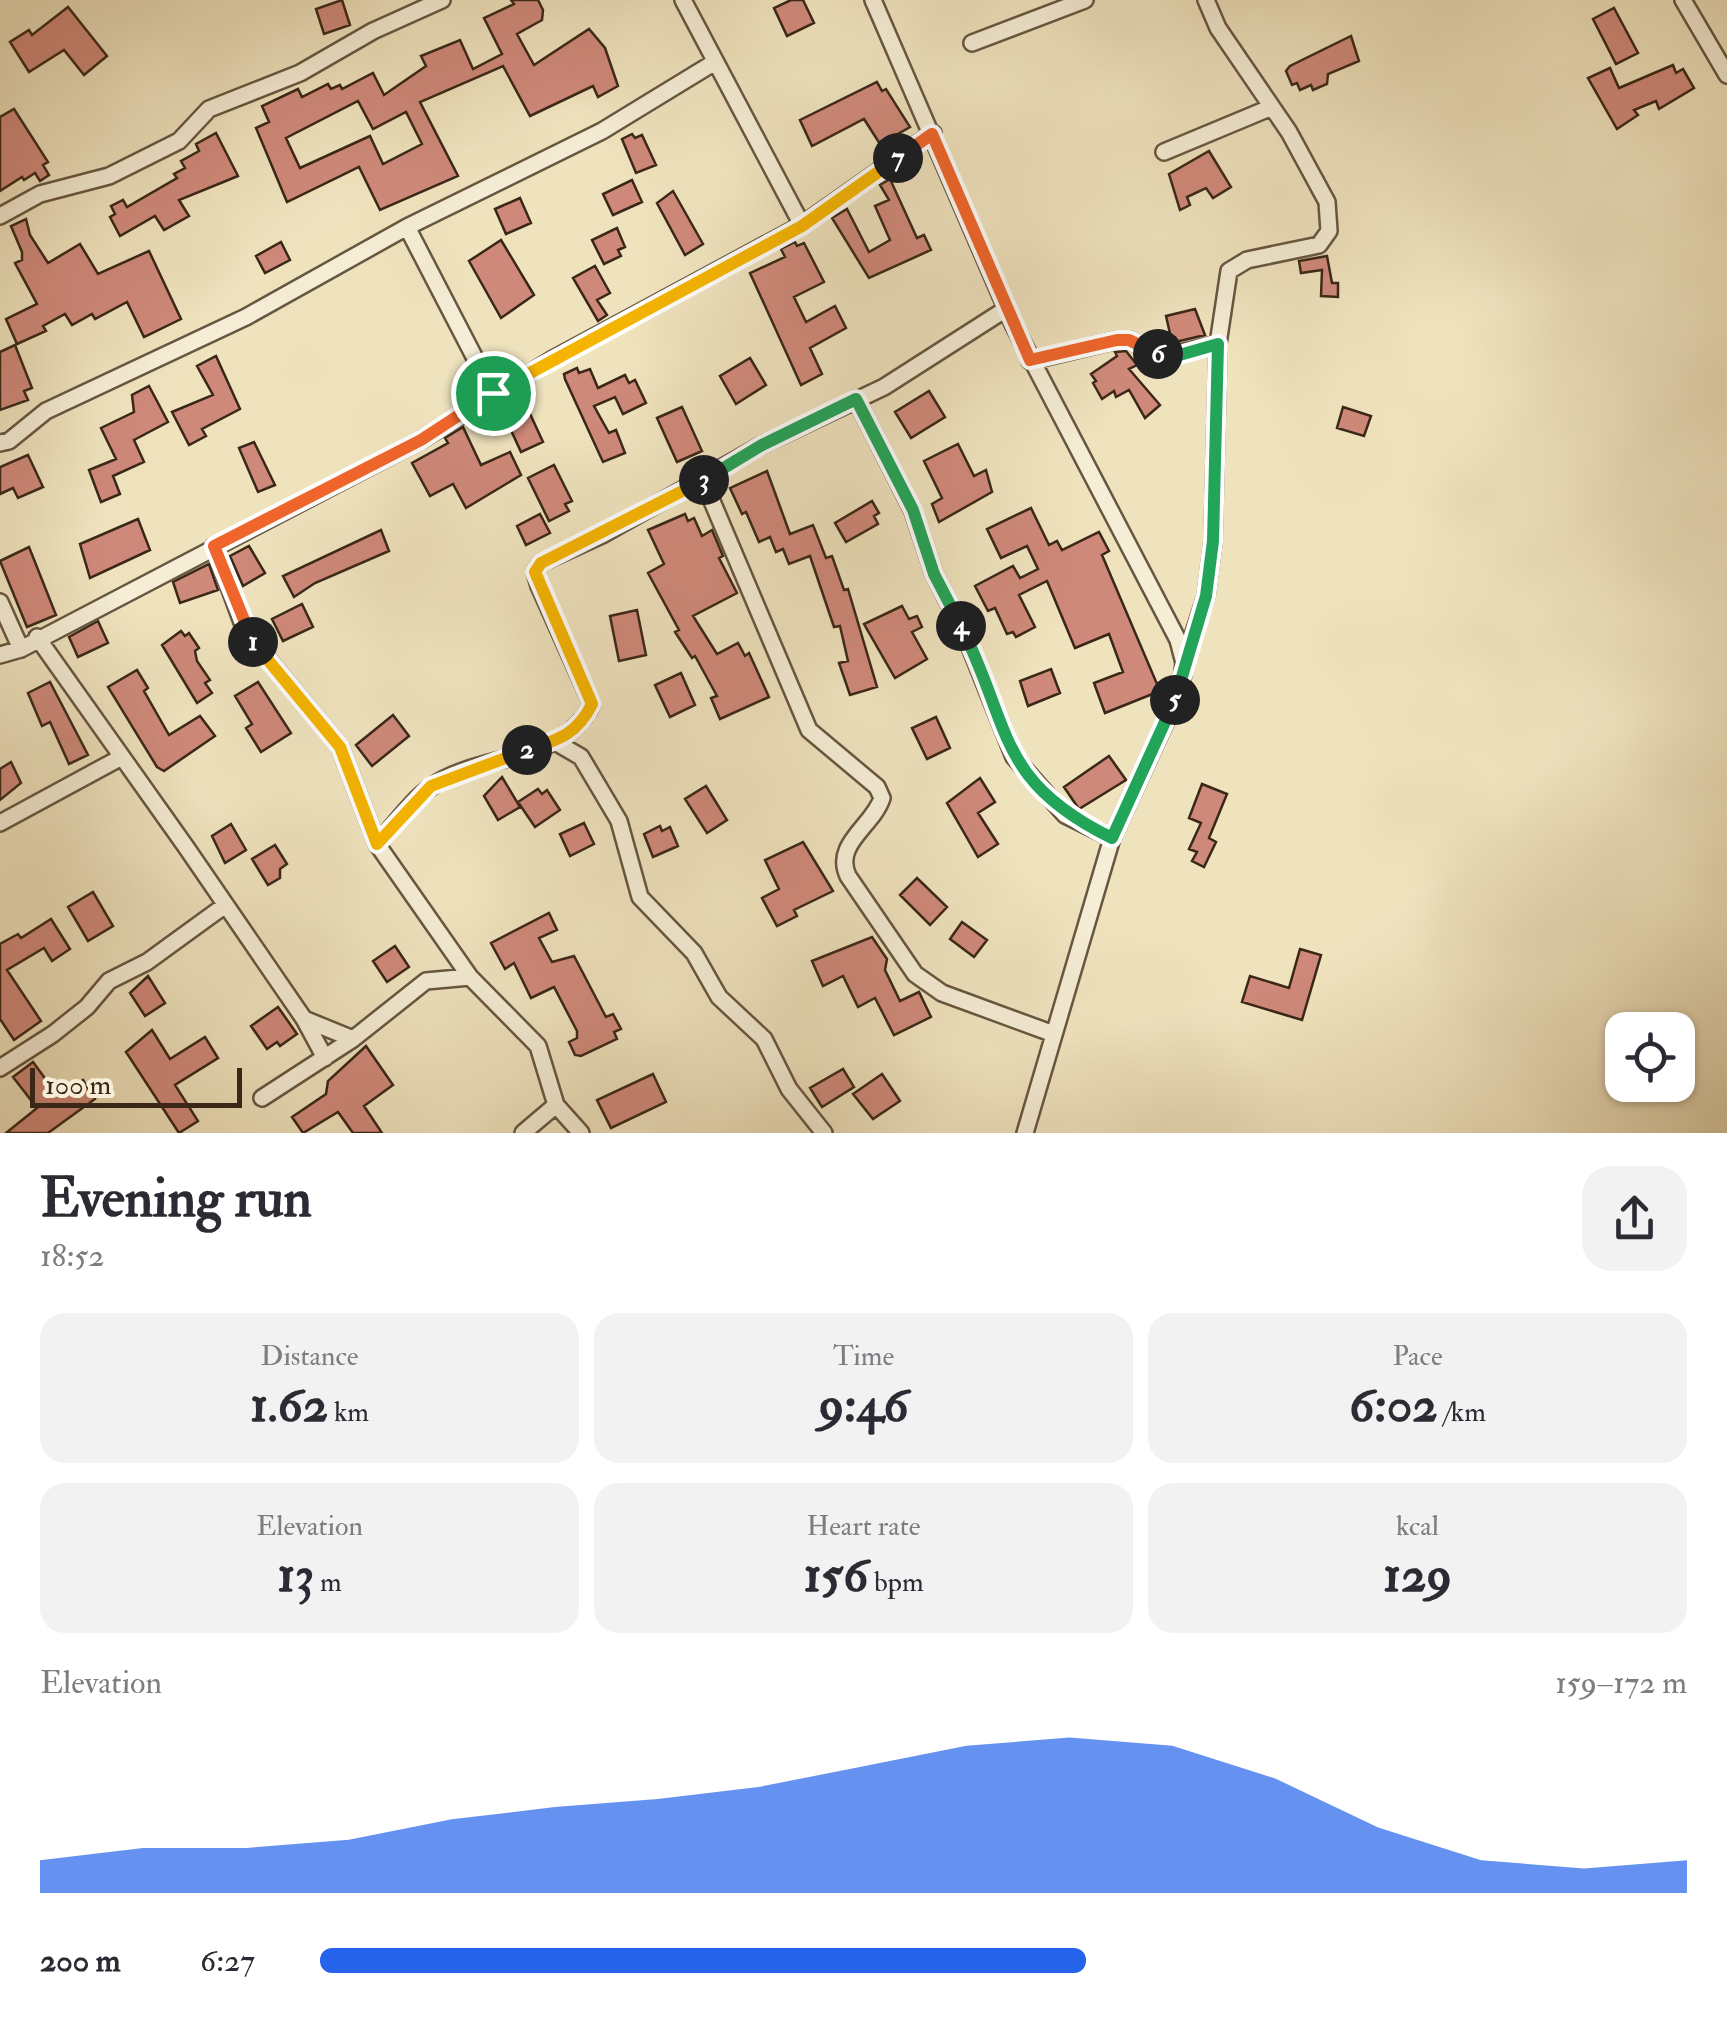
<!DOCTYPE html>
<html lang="en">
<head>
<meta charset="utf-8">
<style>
	body { margin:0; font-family:"IM FELL Double Pica",serif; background:#f2f2f3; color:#2b2b33; height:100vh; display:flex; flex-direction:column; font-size:38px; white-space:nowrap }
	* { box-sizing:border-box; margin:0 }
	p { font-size:32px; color:#7c7c81 }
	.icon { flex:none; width:55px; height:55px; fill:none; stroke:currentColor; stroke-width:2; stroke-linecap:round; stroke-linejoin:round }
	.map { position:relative; height:1133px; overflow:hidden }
	.sheet { display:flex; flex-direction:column; background:#fff; flex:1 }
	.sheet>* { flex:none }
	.tools { position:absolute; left:1605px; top:1012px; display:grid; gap:20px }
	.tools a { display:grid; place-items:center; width:90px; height:90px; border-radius:20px; background:#fff; box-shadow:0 2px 8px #0004; font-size:50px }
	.scale { position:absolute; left:30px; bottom:25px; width:212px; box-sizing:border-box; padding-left:10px; border:5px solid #3a2717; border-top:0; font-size:28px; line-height:35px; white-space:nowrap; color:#3a2717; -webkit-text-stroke:8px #f5edd5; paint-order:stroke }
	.pin { position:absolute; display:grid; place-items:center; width:85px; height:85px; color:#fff; margin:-42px; border:5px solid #fff; border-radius:50%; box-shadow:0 2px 10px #0007 }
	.km { position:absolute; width:50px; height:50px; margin:-25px; border-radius:50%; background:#222; color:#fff; font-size:28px; line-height:50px; text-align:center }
	.round { display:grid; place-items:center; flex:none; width:105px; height:105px; border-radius:30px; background:#f2f2f3 }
	.summary { display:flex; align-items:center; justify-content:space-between; height:170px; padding:0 40px }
	h1 { font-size:55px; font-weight:700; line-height:75px }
	.stats { display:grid; grid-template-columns:repeat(3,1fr); gap:15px; height:170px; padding:10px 40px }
	.stats div { display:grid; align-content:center; border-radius:25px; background:#f2f2f3; text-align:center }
	.stats b { font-size:50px; font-weight:700 }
	.stats small { font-size:28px; font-weight:400 }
	.stats p { font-size:28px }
	.chart { height:280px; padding:20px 40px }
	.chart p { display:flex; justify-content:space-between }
	.chart svg { width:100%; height:180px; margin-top:10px; fill:#2563eb; opacity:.7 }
	ul { padding:0 40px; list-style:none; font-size:32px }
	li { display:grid; grid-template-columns:160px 120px 1fr; align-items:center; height:75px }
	li i { height:25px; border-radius:12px; background:#2563eb }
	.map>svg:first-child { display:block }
	.building { fill:#cf897a; stroke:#3a2717; stroke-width:2.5; fill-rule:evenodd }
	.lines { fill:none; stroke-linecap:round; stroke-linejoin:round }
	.street-casing { stroke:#675641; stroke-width:20 }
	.street { stroke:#f5edd5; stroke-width:15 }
	.split-1-casing { stroke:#fff; stroke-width:20 }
	.split-2-casing { stroke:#fff; stroke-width:20 }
	.split-3-casing { stroke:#fff; stroke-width:20 }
	.split-4-casing { stroke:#fff; stroke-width:20 }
	.split-5-casing { stroke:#fff; stroke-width:20 }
	.split-6-casing { stroke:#fff; stroke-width:20 }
	.split-7-casing { stroke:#fff; stroke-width:20 }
	.split-8-casing { stroke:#fff; stroke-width:20 }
	.split-1 { stroke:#f0652b; stroke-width:12 }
	.split-2 { stroke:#f5b400; stroke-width:12 }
	.split-3 { stroke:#f5b400; stroke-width:12 }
	.split-4 { stroke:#22a559; stroke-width:12 }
	.split-5 { stroke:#22a559; stroke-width:12 }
	.split-6 { stroke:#22a559; stroke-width:12 }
	.split-7 { stroke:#f0652b; stroke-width:12 }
	.split-8 { stroke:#f5b400; stroke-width:12 }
</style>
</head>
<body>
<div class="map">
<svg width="1727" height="1133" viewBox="0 0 1727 1133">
	<rect width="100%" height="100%" fill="#efe3be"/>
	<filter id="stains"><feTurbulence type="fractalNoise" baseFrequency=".002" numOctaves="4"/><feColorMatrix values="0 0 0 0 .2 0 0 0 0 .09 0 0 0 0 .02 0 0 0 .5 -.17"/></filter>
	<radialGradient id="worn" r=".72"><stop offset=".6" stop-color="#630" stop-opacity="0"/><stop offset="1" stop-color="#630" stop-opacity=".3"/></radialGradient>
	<!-- building -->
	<path class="building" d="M342 0 350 25 324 34 316 9Z
		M511 0H538L543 10 542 20 517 34 534 65 589 29 605 48 618 86 598 97 593 86 530 116 503 66 420 102 458 176 380 210 359 167 287 202 256 128 269 122 262 106 298 89 302 97 328 84 331 89 340 85 342 89 373 73 384 95 426 66 421 56 460 40 473 69 502 54 484 18 514 4ZM358 101 373 129 406 112 422 144 383 164 370 136 300 168 286 138Z
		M791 0H803L814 23 787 36 774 8Z
		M68 7 107 56 84 75 64 50 29 72 10 42 29 30 32 35Z
		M1614 8 1638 53 1616 64 1593 19Z
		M1351 36 1359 61 1328 74 1327 84 1313 90 1311 85 1300 90 1297 83 1292 85 1286 71 1290 66Z
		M1673 65 1676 73 1683 69 1694 88 1659 109 1656 101 1634 110 1638 115 1617 129 1588 78 1610 68 1619 88Z
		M877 82 882 91 886 89 910 127 880 144 864 119 812 146 800 120Z
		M14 109 48 162 43 165 49 175 40 181 35 173 24 180 22 177 0 191V117Z
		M216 133 238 176 179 200 189 216 164 230 155 216 120 236 110 217 115 214 111 206 123 200 127 207 177 178 174 174 185 168 181 161 199 151 196 144Z
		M632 134 635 138 642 135 656 165 636 173 622 139Z
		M1209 151 1231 187 1213 198 1206 188 1187 197 1190 205 1180 210 1169 174Z
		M890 179 917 238 924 235 931 250 869 278 832 218 847 209 869 252 890 240 875 206 889 200 880 185Z
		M632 180 642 202 613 215 603 194Z
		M673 191 703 244 685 255 657 203Z
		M520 198 531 223 506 234 495 209Z
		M26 219 30 235 48 263 80 244 98 274 149 251 181 319 144 337 127 302 95 319 92 314 72 325 65 314 43 326 46 331 17 344 6 319 37 304 15 263 22 260V252L11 226Z
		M617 228 625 247 618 250 621 256 604 264 592 240Z
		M501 240 534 295 501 318 469 261Z
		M281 242 290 260 265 273 256 256Z
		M795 242 797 246 804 243 824 282 794 297 806 322 835 306 846 328 810 348 822 374 801 385 750 273 785 257 781 249Z
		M1327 256 1332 283H1338V297L1321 296 1322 270 1301 273 1299 261Z
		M595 266 610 293 597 300 607 315 598 321 573 278Z
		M1195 309 1205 335 1167 344 1166 339 1171 338 1166 316Z
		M15 345 32 388 24 391 28 400 0 410V352Z
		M1126 351 1137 365 1129 369 1160 405 1145 418 1129 390 1116 397 1114 391 1102 399 1093 383 1096 381 1091 374 1117 356 1115 352Z
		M216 356 240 409 202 429 206 436 189 445 172 412 213 395 197 366Z
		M750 358 766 385 736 404 720 376Z
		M577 368 579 373 590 369 598 388 625 375 629 383 635 380 646 403 623 414 615 397 594 406 609 433 616 430 625 453 603 462 565 379 564 374Z
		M149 386 168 422 134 440 144 462 113 476 120 494 101 502 89 470 116 459 101 428 134 412 132 395Z
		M929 391 945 417 911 438 895 412Z
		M525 403 543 442 521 452 503 413Z
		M682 407 702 451 677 462 657 418Z
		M1343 407 1371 416 1364 436 1337 428Z
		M463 427 481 465 510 452 521 475 466 508 453 484 430 496 412 463 448 443 445 438Z
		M254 442 275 485 258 492 239 448Z
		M958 444 974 476 986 470 992 492 939 522 932 504 942 498 924 461Z
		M28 455 43 487 18 498 13 488 0 494V467Z
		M554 465 572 501 565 504 569 511 549 521 528 478Z
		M767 471 790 534 813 525 826 558 832 556 844 590 848 589 877 687 850 695 839 663 848 661 840 626 834 627 810 556 789 564 783 549 776 552 770 537 759 542 746 512 742 514 730 488Z
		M872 501 879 513 874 516 878 524 846 542 835 523Z
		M1031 508 1049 545 1057 541 1062 550 1099 532 1109 551 1102 555 1160 691 1105 713 1094 683 1123 672 1109 634 1075 648 1047 581 1019 595 1035 627 1016 637 1013 632 1007 634 995 608 988 611 975 586 1013 566 1020 578 1038 569 1027 546 1001 558 987 529Z
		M540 514 550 533 526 545 517 526Z
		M685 514 688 521 694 518 702 536 712 530 723 556 719 558 737 593 693 616 717 654 738 643 745 656 749 653 769 697 720 719 711 698 717 696 695 656 692 658 675 632 679 630 648 573 664 564 648 530Z
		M138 519 150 550 90 578 80 544Z
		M381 530 389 551 315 583 294 597 283 576Z
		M249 546 265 573 243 586 230 556Z
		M29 547 56 615 27 627 0 561Z
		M209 564 218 590 180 603 173 582Z
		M302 604 313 627 283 641 272 619Z
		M902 606 909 619 917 616 922 627 912 632 927 659 895 678 864 624Z
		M637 610 646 655 619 661 610 616Z
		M98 621 108 643 78 657 69 637Z
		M181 631 185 636 189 633 199 648 195 651 197 661 210 680 205 683 212 693 197 703 162 645Z
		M1051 669 1060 693 1028 706 1020 681Z
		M137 670 148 688 144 691 169 735 200 716 215 736 164 771 157 767 108 687Z
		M681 673 695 705 670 717 655 685Z
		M50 682 88 755 69 764 50 722 42 726 28 693Z
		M258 682 291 733 261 752 246 728 252 724 235 696Z
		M393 715 409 736 372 766 356 745Z
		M936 717 950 748 927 759 912 728Z
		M1109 756 1126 780 1079 809 1064 787Z
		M11 762 21 783 0 800V769Z
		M502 777 520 807 498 820 484 796Z
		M980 778 995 802 978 813 998 844 978 857 947 803Z
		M1202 784 1227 794 1209 838 1216 842 1204 867 1192 861 1197 852 1189 849 1201 823 1189 818Z
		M706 786 727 820 707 833 685 799Z
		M538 789 542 794 547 790 560 810 535 827 518 802Z
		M584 823 594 844 570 856 560 834Z
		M231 824 246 850 225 863 212 836Z
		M660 826 662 831 670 827 678 846 653 857 644 834Z
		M803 842 833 891 794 910 797 916 777 926 762 898 779 889 765 860Z
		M275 845 287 864 280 869V878L268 885 252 859Z
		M917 878 947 907 930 925 900 895Z
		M93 892 113 926 88 941 68 907Z
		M549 913 557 930 539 938 552 962 574 956 606 1017 613 1014 621 1029 614 1032 617 1039 581 1056 575 1055 569 1042 577 1038V1031L554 987 531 998 514 963 505 969 491 943Z
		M51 919 70 949 52 961 44 948 7 970 41 1021 14 1040 0 1019V944L18 934 21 938Z
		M962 922 987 940 974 957 950 939Z
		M872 937 887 959 885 970 900 1001 919 992 931 1017 894 1035 875 998 858 1007 843 976 823 986 812 961Z
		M395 946 409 967 387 982 373 961Z
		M1300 949 1321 955 1302 1020 1242 1002 1250 976 1289 988Z
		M148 976 165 1003 145 1016 130 993Z
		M278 1007 297 1034 280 1046 277 1042 267 1049 251 1026Z
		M152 1030 170 1059 205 1037 218 1058 175 1085 198 1121 179 1133 126 1052Z
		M366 1046 393 1085 364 1106 382 1133H353L338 1112 303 1133 292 1117 326 1094 328 1081Z
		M33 1062 58 1096 83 1080 95 1099 48 1133H6L37 1108 13 1077Z
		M843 1069 854 1087 822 1107 810 1088Z
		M653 1074 666 1102 611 1128 597 1100Z
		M882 1074 900 1101 873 1119 853 1094Z"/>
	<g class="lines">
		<!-- street casing -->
		<g class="street-casing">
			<path id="street" d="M683 0 802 225
				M873 0 1013 324 1178 640 1184 663 1181 688 1112 838 1025 1133
				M1683 0 1727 75
				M972 43 1085 0
				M1164 152 1272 107
				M0 216 40 194 109 176 179 141 209 109 300 73 373 31 442 0
				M407 227 493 393
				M1030 361 1117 340H1129L1163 357 1218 344
				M856 399 913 511 934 574 966 637 1014 757 1065 815 1112 838
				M0 443 9 441 46 411 246 317 407 227 602 131 715 62
				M703 480 809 730 877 787 882 798C873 826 833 844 848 876L915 974 942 993 1051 1033
				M214 546 246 633 340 747 377 844 470 977 538 1046 556 1105 581 1133
				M0 602 21 649
				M37 637 186 847 304 1019 325 1058
				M0 655 21 649 421 440 553 359 802 225 933 133
				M1184 663 1206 596 1213 541 1218 344 1229 271 1247 260 1319 245 1329 231 1327 202 1289 132 1218 28 1206 0
				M557 743 581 757 619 821 640 897 694 953 719 997 764 1039 789 1089 824 1133
				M0 823 120 758
				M377 844C394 826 411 801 431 787 480 752 564 764 592 704L539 586 535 572 541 563 602 535 762 445 884 387 1006 309
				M304 1019 353 1039
				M0 1068 53 1034 87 1007 109 981 147 962 224 906
				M262 1098 353 1039 426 981 470 977
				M523 1133 556 1105"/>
		</g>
		<!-- street -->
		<use href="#street" class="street"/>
	</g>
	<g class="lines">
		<!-- split-1 casing -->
		<g class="split-1-casing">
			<path id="split-1" d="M253 642 214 546 421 440 493 393"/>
		</g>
		<!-- split-2 casing -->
		<g class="split-2-casing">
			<path id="split-2" d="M253 642 340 747 377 844 431 786 527 750"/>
		</g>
		<!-- split-3 casing -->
		<g class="split-3-casing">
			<path id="split-3" d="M527 750C557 740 577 735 592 704L535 572 541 563 704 480"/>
		</g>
		<!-- split-4 casing -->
		<g class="split-4-casing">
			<path id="split-4" d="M704 480 762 445 856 399 913 510 934 574 961 626"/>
		</g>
		<!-- split-5 casing -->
		<g class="split-5-casing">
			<path id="split-5" d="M961 626C1012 728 996 781 1112 838L1175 700"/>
		</g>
		<!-- split-6 casing -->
		<g class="split-6-casing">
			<path id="split-6" d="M1158 354 1176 356 1218 344 1213 541 1206 596 1175 700"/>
		</g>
		<!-- split-7 casing -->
		<g class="split-7-casing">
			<path id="split-7" d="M898 158 932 134 1030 360 1117 340H1129L1158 354"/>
		</g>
		<!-- split-8 casing -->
		<g class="split-8-casing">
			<path id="split-8" d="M493 393 802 226 898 158"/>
		</g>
		<!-- split-1 -->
		<use href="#split-1" class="split-1"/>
		<!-- split-2 -->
		<use href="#split-2" class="split-2"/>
		<!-- split-3 -->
		<use href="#split-3" class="split-3"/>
		<!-- split-4 -->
		<use href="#split-4" class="split-4"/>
		<!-- split-5 -->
		<use href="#split-5" class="split-5"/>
		<!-- split-6 -->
		<use href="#split-6" class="split-6"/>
		<!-- split-7 -->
		<use href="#split-7" class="split-7"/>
		<!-- split-8 -->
		<use href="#split-8" class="split-8"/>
	</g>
	<rect width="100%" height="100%" filter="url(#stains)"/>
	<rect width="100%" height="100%" fill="url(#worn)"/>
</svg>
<div class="tools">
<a><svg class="icon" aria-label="locate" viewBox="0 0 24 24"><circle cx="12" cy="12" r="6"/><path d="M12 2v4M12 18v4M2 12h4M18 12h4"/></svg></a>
</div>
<div class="scale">100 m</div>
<div class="pin" style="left:493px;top:393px;background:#1e9e55"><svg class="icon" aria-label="arrive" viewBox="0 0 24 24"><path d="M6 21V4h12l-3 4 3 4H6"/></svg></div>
<b class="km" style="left:253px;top:642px">1</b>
<b class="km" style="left:527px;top:750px">2</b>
<b class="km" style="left:704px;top:480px">3</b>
<b class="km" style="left:961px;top:626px">4</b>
<b class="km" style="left:1175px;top:700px">5</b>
<b class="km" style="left:1158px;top:354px">6</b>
<b class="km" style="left:898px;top:158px">7</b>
</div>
<section class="sheet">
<div class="summary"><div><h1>Evening run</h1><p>18:52</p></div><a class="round"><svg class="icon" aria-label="share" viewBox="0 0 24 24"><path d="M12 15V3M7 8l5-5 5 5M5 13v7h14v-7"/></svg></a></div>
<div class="stats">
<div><p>Distance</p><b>1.62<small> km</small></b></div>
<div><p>Time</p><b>9:46</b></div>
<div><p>Pace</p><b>6:02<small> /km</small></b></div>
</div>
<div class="stats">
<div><p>Elevation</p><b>13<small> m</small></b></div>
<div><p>Heart rate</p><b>156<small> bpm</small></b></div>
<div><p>kcal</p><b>129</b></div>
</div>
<div class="chart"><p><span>Elevation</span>159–172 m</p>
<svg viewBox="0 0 160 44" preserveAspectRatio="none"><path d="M0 44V36L10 33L20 33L30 31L40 26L50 23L60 21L70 18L80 13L90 8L100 6L110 8L120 16L130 28L140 36L150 38L160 36V44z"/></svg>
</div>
<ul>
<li><b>200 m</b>6:27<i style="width:56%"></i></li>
</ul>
</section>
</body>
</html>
